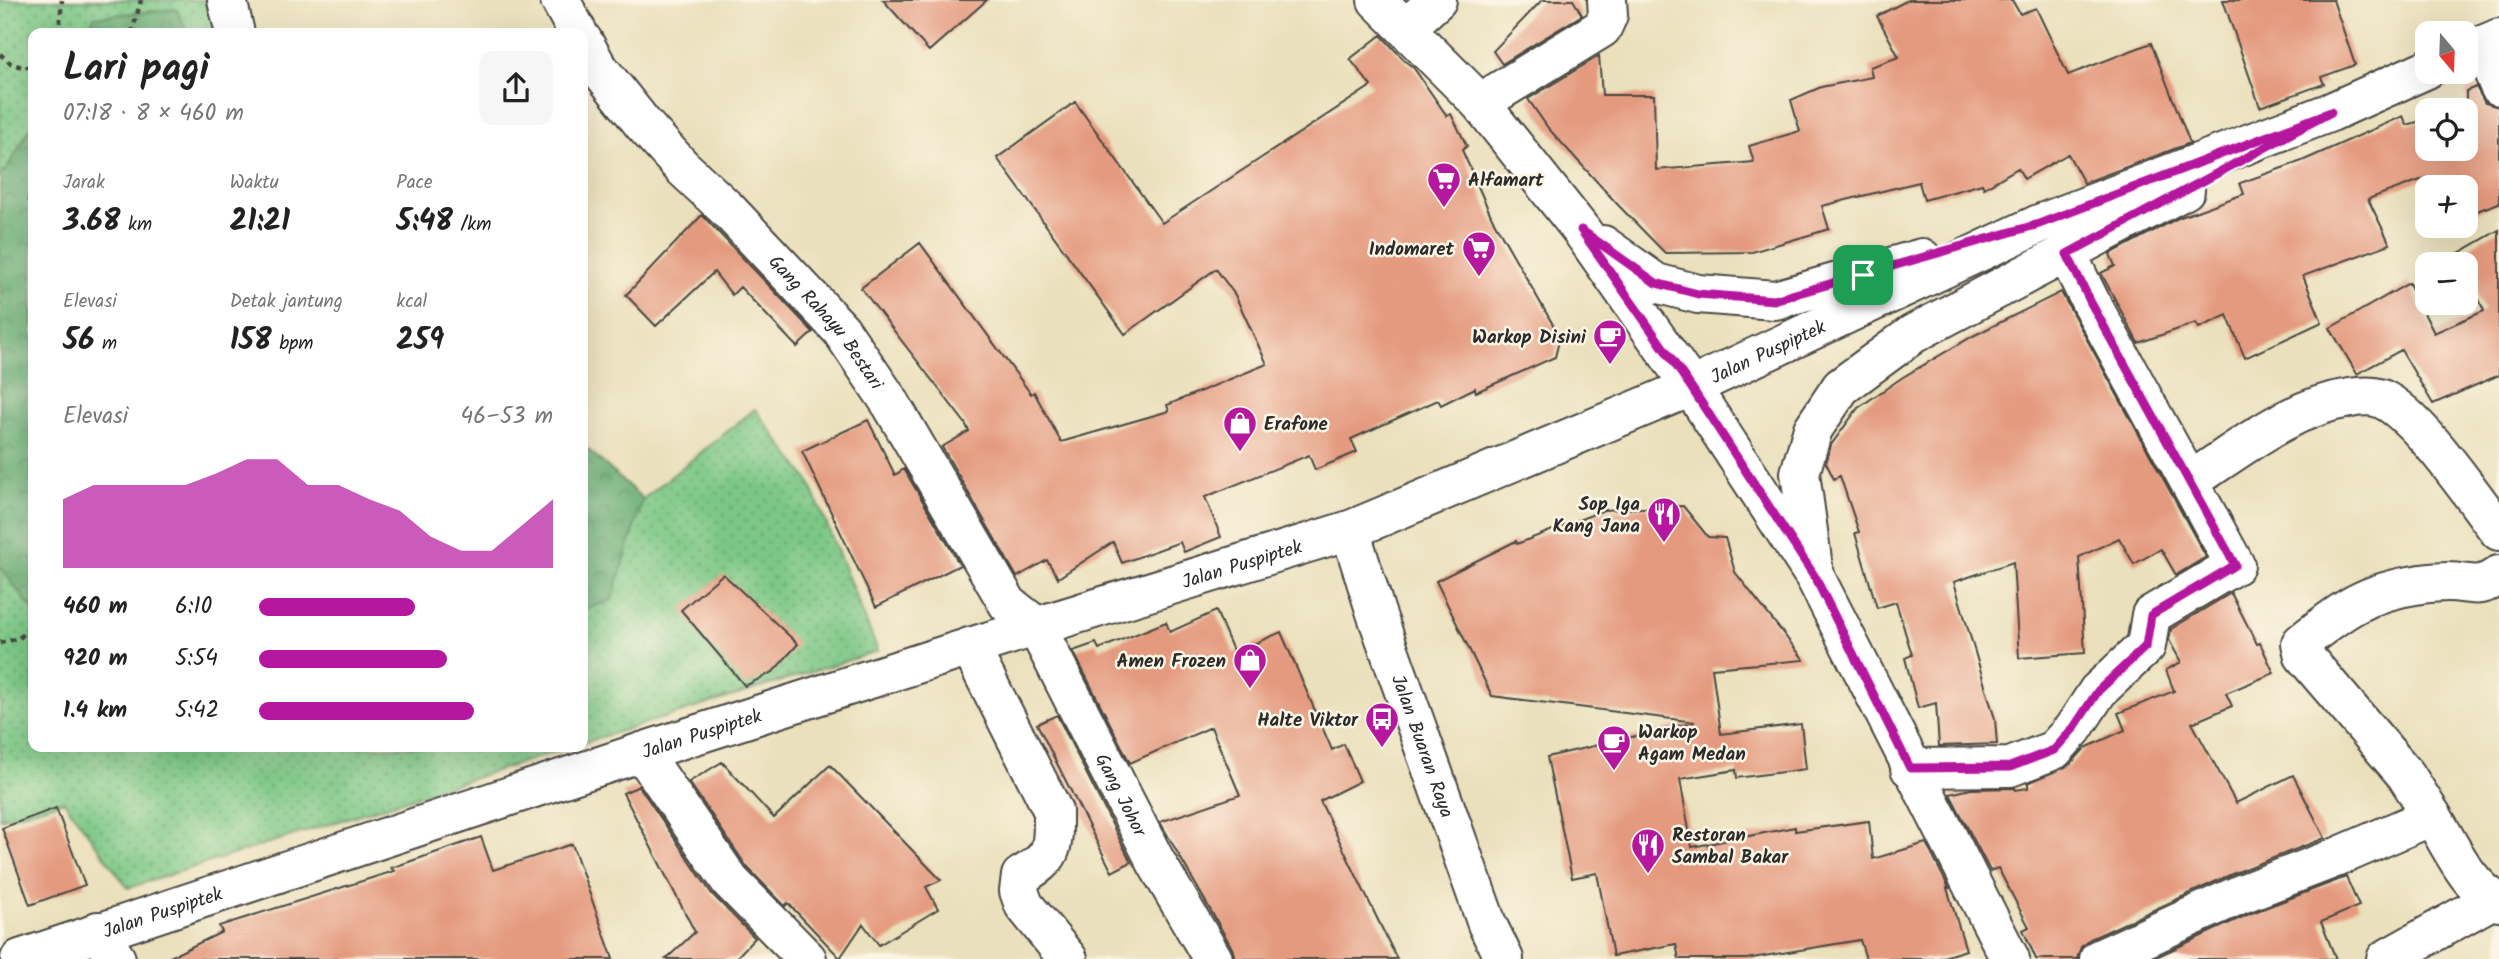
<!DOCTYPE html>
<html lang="id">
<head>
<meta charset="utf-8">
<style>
	body { margin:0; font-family:Kalam,sans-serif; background:#f6f6f6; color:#222; height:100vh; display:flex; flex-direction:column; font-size:26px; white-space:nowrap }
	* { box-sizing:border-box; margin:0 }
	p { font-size:23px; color:#767676 }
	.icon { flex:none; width:38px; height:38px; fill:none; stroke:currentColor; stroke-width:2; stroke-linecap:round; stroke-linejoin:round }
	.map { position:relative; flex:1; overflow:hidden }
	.sheet { position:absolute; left:28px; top:28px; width:560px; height:724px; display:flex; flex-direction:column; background:#fff; border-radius:14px; box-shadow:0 7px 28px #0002 }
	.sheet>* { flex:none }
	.needle { width:46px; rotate:161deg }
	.controls { position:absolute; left:2415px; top:21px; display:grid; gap:14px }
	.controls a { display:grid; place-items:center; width:63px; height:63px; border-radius:14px; background:#fff; box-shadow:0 7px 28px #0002; font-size:35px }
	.pin { position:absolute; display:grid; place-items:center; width:60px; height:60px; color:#fff; margin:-30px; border-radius:14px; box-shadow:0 4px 10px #0006 }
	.round { display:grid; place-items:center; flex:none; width:74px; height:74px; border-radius:14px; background:#f6f6f6 }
	.headline { display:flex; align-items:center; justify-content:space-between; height:119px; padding:0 35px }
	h1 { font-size:38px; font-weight:800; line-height:52px }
	.figures { display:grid; grid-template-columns:repeat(3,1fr); gap:10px; height:119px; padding:7px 35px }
	.figures div { display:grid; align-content:center }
	.figures b { font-size:30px; font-weight:800 }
	.figures small { font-size:19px; font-weight:400 }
	.figures p { font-size:19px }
	.chart { height:196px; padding:14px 35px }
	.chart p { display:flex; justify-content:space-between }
	.chart svg { width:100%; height:126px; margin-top:7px; fill:#b5179e; opacity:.7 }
	ul { padding:0 35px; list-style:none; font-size:23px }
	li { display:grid; grid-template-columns:112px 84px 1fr; align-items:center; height:52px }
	li i { height:18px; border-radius:9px; background:#b5179e }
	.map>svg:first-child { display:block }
	.grass { fill:url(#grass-dots); stroke:#547958; stroke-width:2 }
	.forest { fill:url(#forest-crowns); stroke:#486c4e; stroke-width:2 }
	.building { fill:#e49a7e }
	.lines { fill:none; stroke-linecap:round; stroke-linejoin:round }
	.minor-casing { stroke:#484641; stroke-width:42 }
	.major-casing { stroke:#484641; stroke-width:42 }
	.path { stroke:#484641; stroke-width:4.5; stroke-dasharray:5 5; stroke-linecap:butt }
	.minor { stroke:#fff; stroke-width:38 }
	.major { stroke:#fff; stroke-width:38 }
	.route-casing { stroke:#fff; stroke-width:14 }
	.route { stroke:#b5179e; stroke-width:9 }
	.labels { text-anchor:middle; stroke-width:5; stroke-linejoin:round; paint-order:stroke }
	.poi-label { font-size:19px; font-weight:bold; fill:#2b2b2b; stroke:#fcf5e5; text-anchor:end }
	.street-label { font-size:19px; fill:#2b2b2b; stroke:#fcf5e5 }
</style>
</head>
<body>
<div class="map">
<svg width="2499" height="959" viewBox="0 0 2499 959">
	<defs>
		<pattern id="grass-dots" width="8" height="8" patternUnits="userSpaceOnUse" patternTransform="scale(1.75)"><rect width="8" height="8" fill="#7cc785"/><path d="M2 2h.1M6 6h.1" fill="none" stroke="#66a26d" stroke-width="1.8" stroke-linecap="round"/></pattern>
		<pattern id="forest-crowns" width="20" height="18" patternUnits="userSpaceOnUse" patternTransform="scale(1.75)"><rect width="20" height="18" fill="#65ac72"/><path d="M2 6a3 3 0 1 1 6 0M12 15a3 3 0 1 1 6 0" fill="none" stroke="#538c5e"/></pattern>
	</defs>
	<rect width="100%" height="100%" fill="#fcf5e5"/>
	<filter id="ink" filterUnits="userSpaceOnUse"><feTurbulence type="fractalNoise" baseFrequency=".0143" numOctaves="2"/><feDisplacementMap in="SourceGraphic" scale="14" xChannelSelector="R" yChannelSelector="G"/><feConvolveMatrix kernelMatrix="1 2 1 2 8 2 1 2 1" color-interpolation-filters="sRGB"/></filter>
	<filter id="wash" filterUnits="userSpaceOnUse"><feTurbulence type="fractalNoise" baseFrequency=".00686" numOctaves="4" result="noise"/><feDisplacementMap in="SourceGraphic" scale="28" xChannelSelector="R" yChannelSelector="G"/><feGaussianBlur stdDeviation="1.57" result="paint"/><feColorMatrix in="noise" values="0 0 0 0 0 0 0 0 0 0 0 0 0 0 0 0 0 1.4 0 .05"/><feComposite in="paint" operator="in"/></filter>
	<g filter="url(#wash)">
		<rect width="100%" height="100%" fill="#eae0bc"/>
		<!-- grass -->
		<path class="grass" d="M0 0H229L227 33H33V747H571L128 888 64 801 0 819Z
			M755 409 809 481 878 651 583 743V445L643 499Z"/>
		<!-- forest -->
		<path class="forest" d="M176 9 188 33H85L94 17Z
			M33 123V610L0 567V171L5 172Z
			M583 445 643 499 612 600 583 610Z"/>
		<g id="blocks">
			<!-- building -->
			<path class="building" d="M883 0H987L929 51Z
				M1542 0H1573L1582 15 1502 64 1493 51Z
				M1908 0H2012L2020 14 2036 8 2068 75 2151 43 2190 143 2084 183 2068 154 2024 179 2018 168 1984 188 1982 184 1924 200 1919 182 1822 206 1829 229 1752 252 1665 253 1619 206 1548 128 1528 99 1599 56 1602 95H1654L1656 170 1754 162 1749 146 1800 131 1791 100 1821 87 1872 77 1870 67 1899 57 1877 16Z
				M2223 0H2333L2355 65 2321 77 2324 84 2260 107Z
				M1381 35 1406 62 1413 67 1447 116 1451 114 1467 146 1462 150 1492 218 1560 337 1555 357 1476 392 1475 388 1441 405 1438 400 1351 439 1357 452 1315 470 1309 455 1205 497 1221 537 1184 552 1180 542 1122 563 1113 542 1058 578 1047 560 1017 577 942 447 969 431 965 423 861 288 920 243 1031 394 1034 392 1061 442 1169 411 1167 405 1267 364 1235 295 1216 269 1125 334 997 158 1075 102 1162 223 1371 86 1350 59Z
				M2476 87 2485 103 2499 107V203L2466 215V187H2430L2426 178 2368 199 2390 244 2303 276 2322 322 2245 358 2227 315 2199 328 2196 323 2138 343 2101 273 2115 266 2110 254 2178 218 2244 194 2240 183 2302 161 2403 116 2407 125 2427 119V149H2466V110H2456L2466 107V91Z
				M702 215 813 332 797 347 740 287 732 295 714 272 656 326 626 295Z
				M2499 230V375L2433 404 2401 350 2357 374 2330 328 2409 283 2434 333 2484 311 2466 269V264H2464L2459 253Z
				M2061 292 2206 557 2176 575 2161 549 2134 564 2119 538 2079 557 2085 653 2019 658 2013 562 1954 582 1995 719 1997 744 1939 746 1936 703 1918 708 1905 658 1912 655 1896 602 1877 608 1855 533 1859 532 1840 476 1834 479 1826 463 1831 445 1858 408 1903 377 1973 336Z
				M868 420 895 475 904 469 960 565 876 607 802 451Z
				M1683 506 1708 537 1725 538 1735 572 1804 660 1712 668 1721 734 1801 724 1806 769 1737 778 1736 770 1680 779 1692 847 1795 827V831L1869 821 1873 859 1926 843 1949 888H1947L1966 950 1937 959H1866L1860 940 1746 959H1679L1676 944 1613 956 1597 873 1572 878 1547 757 1695 722 1492 696 1436 581 1516 541 1517 544 1604 510Z
				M723 574 798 644 773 672 745 686 681 610Z
				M2231 593 2257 644 2260 643 2274 673 2226 693 2232 706 2192 723 2236 803 2293 775 2325 838 2232 874 2090 939 2081 947 2077 959H2036L2023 930 2029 927 1998 868 1990 871 1950 794 1971 789 2015 788 2016 790 2028 788V783L2070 765 2085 748 2125 730 2118 713 2174 691 2166 670 2181 662 2169 640 2171 629Z
				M1216 611 1234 653 1281 632 1332 750 1344 744 1360 781 1320 801 1397 959H1235L1232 948 1160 822 1240 795 1211 727 1130 763 1073 651 1096 643 1099 649 1166 622 1170 632Z
				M1057 715 1131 862 1112 872 1037 724Z
				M722 762 774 818 830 765 941 880 926 887 938 909 879 945 863 924 840 958 788 903 785 906 747 867 689 782Z
				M639 786 712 894 755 938 735 959H666L695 932 623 793Z
				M56 808 85 885 30 905 2 828Z
				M481 837 493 870 572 844 613 959H166L222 932 219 926 394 871 391 868Z
				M2346 877 2359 906 2321 922 2336 959H2152L2249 914Z"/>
		</g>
	</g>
	<g filter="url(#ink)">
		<use href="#blocks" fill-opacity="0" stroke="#484641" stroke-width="2"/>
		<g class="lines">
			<!-- minor casing -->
			<g class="minor-casing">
				<g id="minor">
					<path d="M227 0 235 33"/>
					<path d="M560 0 578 33"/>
					<path d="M1407 27 1437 0"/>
					<path id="s1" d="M583 41 597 66 643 124 682 167 728 210 841 330 891 404 1008 604 1036 626 1156 862 1213 959"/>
					<path d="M2482 45 2499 86"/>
					<path d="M1480 103 1602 28 1608 15 1607 0"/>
					<path d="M2190 481C2240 449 2290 407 2350 398 2361 396 2372 395 2382 399 2419 416 2473 497 2499 531"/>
					<path d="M970 647 1053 811C1053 849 1055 856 1021 876L1019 891 1024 905 1068 959"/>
					<path d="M642 752 730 881 807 959"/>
					<path d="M1910 768 2010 767 2054 750 2073 729 2098 691 2146 646 2151 615 2235 565 2091 303 2067 254"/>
					<path d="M2432 816 2406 775 2304 656 2301 643C2343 609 2366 592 2421 584 2429 583 2439 582 2448 582 2471 582 2477 591 2499 575"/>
					<path d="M98 931 116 959"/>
					<path d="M2099 959 2241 894 2335 858 2432 816C2450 844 2468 888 2499 902"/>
					<path d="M2386 959 2493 899"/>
				</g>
			</g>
			<!-- major casing -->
			<g class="major-casing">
				<g id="major">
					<path d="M1377 0 1480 103 1581 230 1691 387 1815 577 2010 959"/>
					<path d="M2466 52 2499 38"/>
					<path d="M1603 245 1656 283 1698 294 1775 300 1922 258"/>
					<path id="s2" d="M1350 530 1376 613 1487 924 1504 959"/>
					<path d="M1813 567 1800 473 1813 429 1841 387 1913 334 2185 190"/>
					<path id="s3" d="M20 959 642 752 970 647 1350 530 1691 387 2039 224 2331 112 2427 69"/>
				</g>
			</g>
			<!-- path -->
			<path class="path" d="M59 33 62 0
				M132 33 141 0
				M0 54 10 63 25 68 33 65
				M33 187 29 199 33 210
				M0 643 19 638 33 627"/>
			<!-- minor -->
			<use href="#minor" class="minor"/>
			<!-- major -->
			<use href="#major" class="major"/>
		</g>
	</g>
	<g class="lines" filter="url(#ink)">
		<!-- route casing -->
		<g class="route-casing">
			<path id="route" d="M2331 112 2067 254 2091 303 2235 565 2151 615 2146 646 2098 691 2073 729 2054 750 2010 767 1910 768 1815 577 1691 387 1581 230 1656 283 1698 294 1774 300 2039 224Z"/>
		</g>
		<!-- route -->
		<use href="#route" class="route"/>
	</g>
	<!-- icons -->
	<defs>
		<g id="supermarket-pin" transform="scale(1.75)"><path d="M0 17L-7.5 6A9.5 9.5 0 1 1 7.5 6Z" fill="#b5179e" stroke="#fcf5e5"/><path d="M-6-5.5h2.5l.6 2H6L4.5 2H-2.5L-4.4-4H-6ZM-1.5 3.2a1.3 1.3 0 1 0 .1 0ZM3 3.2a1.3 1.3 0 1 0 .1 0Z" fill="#fff"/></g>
		<g id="cafe-pin" transform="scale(1.75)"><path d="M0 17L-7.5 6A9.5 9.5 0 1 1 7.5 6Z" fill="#b5179e" stroke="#fcf5e5"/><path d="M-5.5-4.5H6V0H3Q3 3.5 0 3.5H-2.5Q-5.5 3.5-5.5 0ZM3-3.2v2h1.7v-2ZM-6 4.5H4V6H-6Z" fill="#fff"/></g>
		<g id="shop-pin" transform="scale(1.75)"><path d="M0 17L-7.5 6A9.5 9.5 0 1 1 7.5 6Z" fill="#b5179e" stroke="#fcf5e5"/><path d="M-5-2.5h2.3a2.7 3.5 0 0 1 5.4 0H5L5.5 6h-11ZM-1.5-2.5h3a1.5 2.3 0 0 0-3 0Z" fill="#fff"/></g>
		<g id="restaurant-pin" transform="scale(1.75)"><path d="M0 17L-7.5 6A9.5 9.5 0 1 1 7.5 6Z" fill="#b5179e" stroke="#fcf5e5"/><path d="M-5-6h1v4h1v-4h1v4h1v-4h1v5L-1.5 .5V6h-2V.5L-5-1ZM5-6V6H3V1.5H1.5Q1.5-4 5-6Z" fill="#fff"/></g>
		<g id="bus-pin" transform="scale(1.75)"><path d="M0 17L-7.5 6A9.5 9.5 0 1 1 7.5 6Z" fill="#b5179e" stroke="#fcf5e5"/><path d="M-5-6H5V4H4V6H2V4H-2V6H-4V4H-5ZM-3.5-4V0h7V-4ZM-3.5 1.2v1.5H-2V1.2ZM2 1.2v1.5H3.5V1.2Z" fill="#fff"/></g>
	</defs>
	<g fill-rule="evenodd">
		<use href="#supermarket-pin" x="1444" y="179"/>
		<use href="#supermarket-pin" x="1479" y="248"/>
		<use href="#cafe-pin" x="1610" y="336"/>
		<use href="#shop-pin" x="1240" y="423"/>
		<use href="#restaurant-pin" x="1664" y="514"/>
		<use href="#shop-pin" x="1250" y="660"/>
		<use href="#bus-pin" x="1382" y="719"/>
		<use href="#cafe-pin" x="1614" y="742"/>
		<use href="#restaurant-pin" x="1648" y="845"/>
	</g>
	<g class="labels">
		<!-- poi labels -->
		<g class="poi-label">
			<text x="1468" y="186" text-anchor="start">Alfamart</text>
			<text x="1454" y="255">Indomaret</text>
			<text x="1586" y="343">Warkop Disini</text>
			<text x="1264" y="430" text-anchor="start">Erafone</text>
			<text x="1640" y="510">Sop Iga<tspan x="1640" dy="22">Kang Jana</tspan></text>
			<text x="1226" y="667">Amen Frozen</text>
			<text x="1358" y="726">Halte Viktor</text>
			<text x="1638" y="738" text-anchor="start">Warkop<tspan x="1638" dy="22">Agam Medan</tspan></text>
			<text x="1672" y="841" text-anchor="start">Restoran<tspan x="1672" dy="22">Sambal Bakar</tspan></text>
		</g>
		<!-- street labels -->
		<g class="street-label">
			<text dy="7" stroke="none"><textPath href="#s1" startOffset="373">Gang Rahayu Bestari</textPath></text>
			<text dy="7" stroke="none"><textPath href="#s3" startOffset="1852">Jalan Puspiptek</textPath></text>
			<text dy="7" stroke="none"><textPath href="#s3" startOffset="1284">Jalan Puspiptek</textPath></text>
			<text dy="7" stroke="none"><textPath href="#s3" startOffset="718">Jalan Puspiptek</textPath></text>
			<text dy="7" stroke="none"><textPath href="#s2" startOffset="228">Jalan Buaran Raya</textPath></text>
			<text dy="7" stroke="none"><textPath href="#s1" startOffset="934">Gang Johor</textPath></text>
			<text dy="7" stroke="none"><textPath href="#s3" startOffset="150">Jalan Puspiptek</textPath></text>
		</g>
	</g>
</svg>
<div class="controls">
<a><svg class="needle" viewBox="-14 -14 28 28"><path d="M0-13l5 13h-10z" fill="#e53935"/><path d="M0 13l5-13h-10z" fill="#767676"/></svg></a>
<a><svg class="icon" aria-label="locate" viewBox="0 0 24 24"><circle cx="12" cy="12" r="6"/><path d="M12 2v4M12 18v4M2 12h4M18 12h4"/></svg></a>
<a>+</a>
<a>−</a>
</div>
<div class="pin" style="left:1863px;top:275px;background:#1e9e55"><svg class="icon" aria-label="arrive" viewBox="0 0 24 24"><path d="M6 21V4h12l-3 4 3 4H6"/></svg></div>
<section class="sheet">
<div class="headline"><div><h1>Lari pagi</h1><p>07:18 · 8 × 460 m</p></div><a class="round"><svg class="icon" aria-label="share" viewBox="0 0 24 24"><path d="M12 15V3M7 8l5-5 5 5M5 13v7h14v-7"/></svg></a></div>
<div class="figures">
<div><p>Jarak</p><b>3.68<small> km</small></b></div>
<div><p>Waktu</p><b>21:21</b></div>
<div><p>Pace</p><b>5:48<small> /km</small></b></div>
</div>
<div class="figures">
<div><p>Elevasi</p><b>56<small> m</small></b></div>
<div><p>Detak jantung</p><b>158<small> bpm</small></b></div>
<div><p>kcal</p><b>259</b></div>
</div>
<div class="chart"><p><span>Elevasi</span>46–53 m</p>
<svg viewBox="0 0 160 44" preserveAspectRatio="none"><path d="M0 44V20L10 15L20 15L30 15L40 15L50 11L60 6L70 6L80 15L90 15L100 20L110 24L120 33L130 38L140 38L150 29L160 20V44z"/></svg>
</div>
<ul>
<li><b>460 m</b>6:10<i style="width:53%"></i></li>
<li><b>920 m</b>5:54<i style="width:64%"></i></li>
<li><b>1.4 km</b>5:42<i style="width:73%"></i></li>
</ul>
</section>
</div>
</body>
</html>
